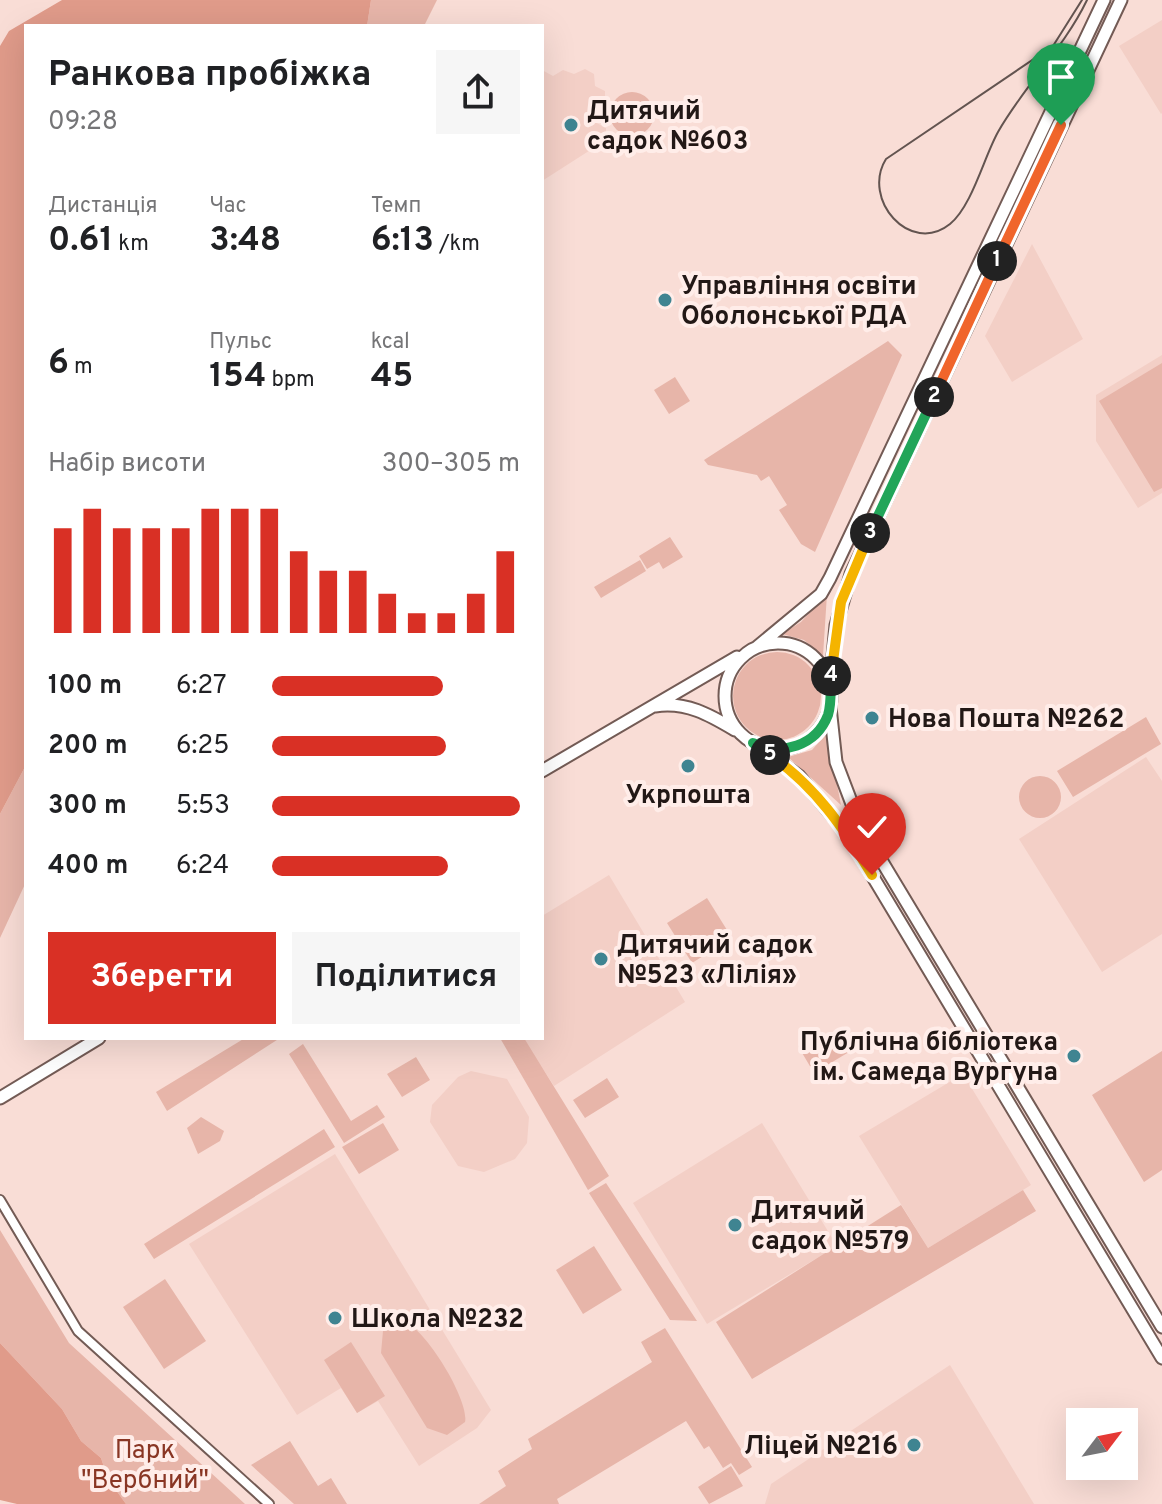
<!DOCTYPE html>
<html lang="uk">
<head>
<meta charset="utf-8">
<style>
	body { margin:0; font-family:Overpass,sans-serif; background:#f6f6f6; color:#202124; height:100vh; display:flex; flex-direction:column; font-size:30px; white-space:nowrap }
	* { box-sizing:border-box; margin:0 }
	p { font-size:26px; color:#757577 }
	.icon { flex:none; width:44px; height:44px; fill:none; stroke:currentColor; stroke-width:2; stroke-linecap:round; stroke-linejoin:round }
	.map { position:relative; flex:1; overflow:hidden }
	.sheet { position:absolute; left:24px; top:24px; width:520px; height:1016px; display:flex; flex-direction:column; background:#fff; border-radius:0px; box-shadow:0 8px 32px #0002 }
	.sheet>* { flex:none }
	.needle { width:52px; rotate:58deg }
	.tools { position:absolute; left:1066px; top:1408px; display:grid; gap:16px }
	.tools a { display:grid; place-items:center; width:72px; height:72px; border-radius:0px; background:#fff; box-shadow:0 8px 32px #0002; font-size:40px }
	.pin { position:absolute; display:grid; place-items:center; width:68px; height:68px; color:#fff; margin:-82px -34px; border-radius:50% 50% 50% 0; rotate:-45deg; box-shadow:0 0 8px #0007 }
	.pin .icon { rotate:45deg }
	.km { position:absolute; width:40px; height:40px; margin:-20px; border-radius:50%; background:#222; color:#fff; font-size:22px; line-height:40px; text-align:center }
	.round { display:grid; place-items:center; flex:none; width:84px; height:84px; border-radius:0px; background:#f6f6f6 }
	.summary { display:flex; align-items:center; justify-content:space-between; height:136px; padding:0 24px }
	h1 { font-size:36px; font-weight:700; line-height:60px }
	.figures { display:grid; grid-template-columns:repeat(3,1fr); gap:12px; height:136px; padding:8px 24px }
	.figures div { display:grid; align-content:center }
	.figures b { font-size:34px; font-weight:700 }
	.figures small { font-size:22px; font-weight:400 }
	.figures p { font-size:22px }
	.chart { height:224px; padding:16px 24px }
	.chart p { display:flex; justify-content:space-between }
	.chart svg { width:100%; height:144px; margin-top:8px; stroke:#d93025; stroke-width:6 }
	.action { display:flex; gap:16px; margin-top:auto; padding:16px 24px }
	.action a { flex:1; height:92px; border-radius:0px; background:#d93025; color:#fff; font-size:32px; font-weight:700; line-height:92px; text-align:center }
	.action a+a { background:#f6f6f6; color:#202124 }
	ul { padding:0 24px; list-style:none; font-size:26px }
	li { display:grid; grid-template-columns:128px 96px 1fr; align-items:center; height:60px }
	li i { height:20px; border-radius:10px; background:#d93025 }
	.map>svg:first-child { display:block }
	.built { fill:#f3cfc6 }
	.green { fill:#e7b5a9 }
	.water { fill:#e09b8a }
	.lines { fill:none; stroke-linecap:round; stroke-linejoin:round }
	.minor-casing { stroke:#735b55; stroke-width:12 }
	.secondary-casing { stroke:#735b55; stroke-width:15 }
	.minor { stroke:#fff; stroke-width:8 }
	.secondary { stroke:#fff; stroke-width:11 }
	.tram { stroke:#635450; stroke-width:2 }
	.split-1-casing { stroke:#fff; stroke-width:16 }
	.split-2-casing { stroke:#fff; stroke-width:16 }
	.split-3-casing { stroke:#fff; stroke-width:16 }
	.split-4-casing { stroke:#fff; stroke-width:16 }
	.split-5-casing { stroke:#fff; stroke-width:16 }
	.split-6-casing { stroke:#fff; stroke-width:16 }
	.split-1 { stroke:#f0652b; stroke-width:10 }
	.split-2 { stroke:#f0652b; stroke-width:10 }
	.split-3 { stroke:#22a559; stroke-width:10 }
	.split-4 { stroke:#f5b400; stroke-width:10 }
	.split-5 { stroke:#22a559; stroke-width:10 }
	.split-6 { stroke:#f5b400; stroke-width:10 }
	.poi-dot { fill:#3f8491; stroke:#ffede9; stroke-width:3 }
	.labels { text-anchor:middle; stroke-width:8; stroke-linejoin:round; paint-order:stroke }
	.poi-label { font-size:26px; font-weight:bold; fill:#221816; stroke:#ffede9; text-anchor:start }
	.park-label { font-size:26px; fill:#893624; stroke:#ffede9 }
</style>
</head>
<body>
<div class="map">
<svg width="1162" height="1504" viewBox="0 0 1162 1504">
	<rect width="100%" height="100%" fill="#f9ddd6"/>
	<!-- built -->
	<path class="built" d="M1162 20V113L1161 114 1119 46Z
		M585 69 594 74 595 86 605 91V103L594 110 595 122 606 128V140L542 181V70L553 76 563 70 574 74Z
		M1032 244 1083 339 1012 382 985 336Z
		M1162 355V493L1138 508 1096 441V395Z
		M1146 757 1162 781V934L1102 972 1019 839Z
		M609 875 685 1002 554 1086 523 1038H542V916Z
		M471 1071 507 1079 529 1117 527 1143 515 1159 484 1172 458 1166 430 1122 432 1105 458 1077Z
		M963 1074 1031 1185 928 1248 859 1136Z
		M762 1123 837 1246 707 1324 633 1203Z
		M335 1154 491 1410 477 1428 419 1466 378 1401 357 1413 341 1388 297 1415 189 1244Z
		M950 1365 1034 1504H765L771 1484Z"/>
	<!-- green -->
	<path class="green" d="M371 0H437L424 26H367Z
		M610 114a22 22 0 1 1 44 0a22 22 0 1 1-44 0Z
		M888 341 902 355 815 552 801 544 779 510 787 505 769 476 761 481 757 475 708 465 704 460Z
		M1162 363V488L1154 492 1099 401Z
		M675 377 690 401 669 414 654 390Z
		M670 537 683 557 663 569 659 562 647 569 639 556Z
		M640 560 646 571 601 598 594 587Z
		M827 594 823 656 804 640 782 634 801 622Z
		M733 696a44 44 0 1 1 88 0a44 44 0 1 1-88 0Z
		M1146 717 1161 744 1073 797 1057 771Z
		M827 733 841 805 788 757 812 750Z
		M26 765V882L0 938V814Z
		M1019 797a21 21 0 1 1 42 0a21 21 0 1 1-42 0Z
		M707 898 732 938 692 963 667 923Z
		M847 1027 859 1046 814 1073 798 1046 815 1036 820 1043Z
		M245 1038H280L167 1111 156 1092Z
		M500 1038H524L609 1176 588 1190Z
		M303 1044 351 1121 377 1105 385 1117 344 1143 289 1054Z
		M1162 1051V1170L1144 1182 1092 1095Z
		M416 1057 430 1080 402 1097 387 1074Z
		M607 1078 619 1097 585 1118 573 1100Z
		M201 1117 224 1131 220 1141 198 1154 187 1128Z
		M383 1123 399 1150 359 1174 342 1147Z
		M324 1129 335 1147 154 1259 144 1244Z
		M606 1183 697 1321 670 1320 589 1193Z
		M1023 1190 1036 1211 752 1379 716 1322 901 1205 928 1248Z
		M0 1230 69 1343 245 1504H126L108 1479 101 1458 81 1441 62 1409 0 1343Z
		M594 1246 622 1290 583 1314 556 1270Z
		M165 1279 206 1341 164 1369 123 1307Z
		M402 1321C424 1325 470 1401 465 1422L447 1435 427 1428 381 1353 383 1331Z
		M665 1328 752 1467 739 1475 731 1463 723 1468 709 1446 704 1449 686 1421 557 1499 559 1504H479L506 1486 498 1471 532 1449 528 1439 652 1362 641 1342Z
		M351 1342 385 1396 357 1413 324 1360Z
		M290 1441 318 1486 331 1478 347 1504H294L251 1465Z
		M731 1466 743 1486 709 1504 698 1487Z"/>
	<!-- water -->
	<path class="water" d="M62 0H371L367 26H26V765L0 814V46L9 31Z
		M0 1343 62 1409 81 1441 101 1458 108 1479 126 1504H17L0 1500Z"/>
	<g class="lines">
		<!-- minor casing -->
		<g class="minor-casing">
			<path id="minor" d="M0 1200 78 1331 269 1504"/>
		</g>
		<!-- secondary casing -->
		<g class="secondary-casing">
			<path id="secondary" d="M725 696a53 53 0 1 1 106 0a53 53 0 1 1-106 0Z
				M757 647 821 594 830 578 1104 0
				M830 688 836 625 851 574 1121 0
				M655 706C686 701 710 715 735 730
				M830 707 836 762 860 825 1162 1327
				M753 743 799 776 846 832 1162 1358
				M542 771 737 657
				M0 1098 99 1038"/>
		</g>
		<!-- minor -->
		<use href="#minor" class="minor"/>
		<!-- secondary -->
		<use href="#secondary" class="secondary"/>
		<!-- tram -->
		<path class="tram" d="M1082 0 1053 46 886 159C861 199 910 256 950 224 972 206 984 157 998 132 1024 86 1064 48 1087 0"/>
	</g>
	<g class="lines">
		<!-- split-1 casing -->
		<g class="split-1-casing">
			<path id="split-1" d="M997 261 1061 125"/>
		</g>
		<!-- split-2 casing -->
		<g class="split-2-casing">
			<path id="split-2" d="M934 397 997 261"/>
		</g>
		<!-- split-3 casing -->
		<g class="split-3-casing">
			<path id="split-3" d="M870 533 934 397"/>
		</g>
		<!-- split-4 casing -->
		<g class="split-4-casing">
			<path id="split-4" d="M831 676 841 602 870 533"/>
		</g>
		<!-- split-5 casing -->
		<g class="split-5-casing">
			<path id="split-5" d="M770 755 753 743C782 756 816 746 828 715 832 702 830 689 831 676"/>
		</g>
		<!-- split-6 casing -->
		<g class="split-6-casing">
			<path id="split-6" d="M770 755C815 786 844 828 872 875"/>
		</g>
		<!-- split-1 -->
		<use href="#split-1" class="split-1"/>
		<!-- split-2 -->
		<use href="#split-2" class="split-2"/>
		<!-- split-3 -->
		<use href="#split-3" class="split-3"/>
		<!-- split-4 -->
		<use href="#split-4" class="split-4"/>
		<!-- split-5 -->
		<use href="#split-5" class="split-5"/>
		<!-- split-6 -->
		<use href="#split-6" class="split-6"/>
	</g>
	<!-- markers -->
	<g class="poi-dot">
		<circle cx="571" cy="125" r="8"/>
		<circle cx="665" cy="300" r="8"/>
		<circle cx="872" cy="718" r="8"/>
		<circle cx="688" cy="766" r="8"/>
		<circle cx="601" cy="959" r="8"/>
		<circle cx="1074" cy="1056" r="8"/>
		<circle cx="735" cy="1225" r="8"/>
		<circle cx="335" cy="1318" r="8"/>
		<circle cx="914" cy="1445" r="8"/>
	</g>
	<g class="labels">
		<!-- poi labels -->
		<g class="poi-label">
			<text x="587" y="119">Дитячий<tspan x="587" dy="30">садок №603</tspan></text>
			<text x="681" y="294">Управління освіти<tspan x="681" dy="30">Оболонської РДА</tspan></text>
			<text x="888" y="727">Нова Пошта №262</text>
			<text x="688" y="803" text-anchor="middle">Укрпошта</text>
			<text x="617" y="953">Дитячий садок<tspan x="617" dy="30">№523 «Лілія»</tspan></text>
			<text x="1058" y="1050" text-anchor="end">Публічна бібліотека<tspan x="1058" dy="30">ім. Самеда Вургуна</tspan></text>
			<text x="751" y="1219">Дитячий<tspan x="751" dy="30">садок №579</tspan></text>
			<text x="351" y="1327">Школа №232</text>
			<text x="898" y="1454" text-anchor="end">Ліцей №216</text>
		</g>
		<!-- park labels -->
		<g class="park-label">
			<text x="145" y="1458">Парк<tspan x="145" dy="30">"Вербний"</tspan></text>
		</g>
	</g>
</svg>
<div class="tools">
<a><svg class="needle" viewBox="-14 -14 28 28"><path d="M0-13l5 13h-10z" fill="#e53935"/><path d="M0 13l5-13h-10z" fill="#757577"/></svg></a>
</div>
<div class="pin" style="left:1061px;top:125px;background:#1e9e55"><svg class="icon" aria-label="arrive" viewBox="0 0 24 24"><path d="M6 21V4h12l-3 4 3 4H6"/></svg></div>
<div class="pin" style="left:872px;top:875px;background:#d93025"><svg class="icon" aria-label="check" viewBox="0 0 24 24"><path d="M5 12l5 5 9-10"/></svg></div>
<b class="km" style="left:997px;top:261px">1</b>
<b class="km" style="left:934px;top:397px">2</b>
<b class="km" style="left:870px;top:533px">3</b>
<b class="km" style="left:831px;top:676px">4</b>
<b class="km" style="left:770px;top:755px">5</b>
<section class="sheet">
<div class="summary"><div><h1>Ранкова пробіжка</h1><p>09:28</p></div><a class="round"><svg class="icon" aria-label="share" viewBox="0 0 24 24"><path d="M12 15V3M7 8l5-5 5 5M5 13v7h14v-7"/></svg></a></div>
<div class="figures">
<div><p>Дистанція</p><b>0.61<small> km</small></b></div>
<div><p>Час</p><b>3:48</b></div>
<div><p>Темп</p><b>6:13<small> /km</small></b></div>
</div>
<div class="figures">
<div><b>6<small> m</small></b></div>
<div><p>Пульс</p><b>154<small> bpm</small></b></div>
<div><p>kcal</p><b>45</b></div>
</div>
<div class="chart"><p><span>Набір висоти</span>300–305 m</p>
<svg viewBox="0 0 160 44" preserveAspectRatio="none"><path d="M5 44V12M15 44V6M25 44V12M35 44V12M45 44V12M55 44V6M65 44V6M75 44V6M85 44V19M95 44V25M105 44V25M115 44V32M125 44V38M135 44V38M145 44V32M155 44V19"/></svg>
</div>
<ul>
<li><b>100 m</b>6:27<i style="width:69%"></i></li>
<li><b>200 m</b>6:25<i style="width:70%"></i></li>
<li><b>300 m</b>5:53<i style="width:100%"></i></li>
<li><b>400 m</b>6:24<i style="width:71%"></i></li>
</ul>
<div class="action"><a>Зберегти</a><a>Поділитися</a></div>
</section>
</div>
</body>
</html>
